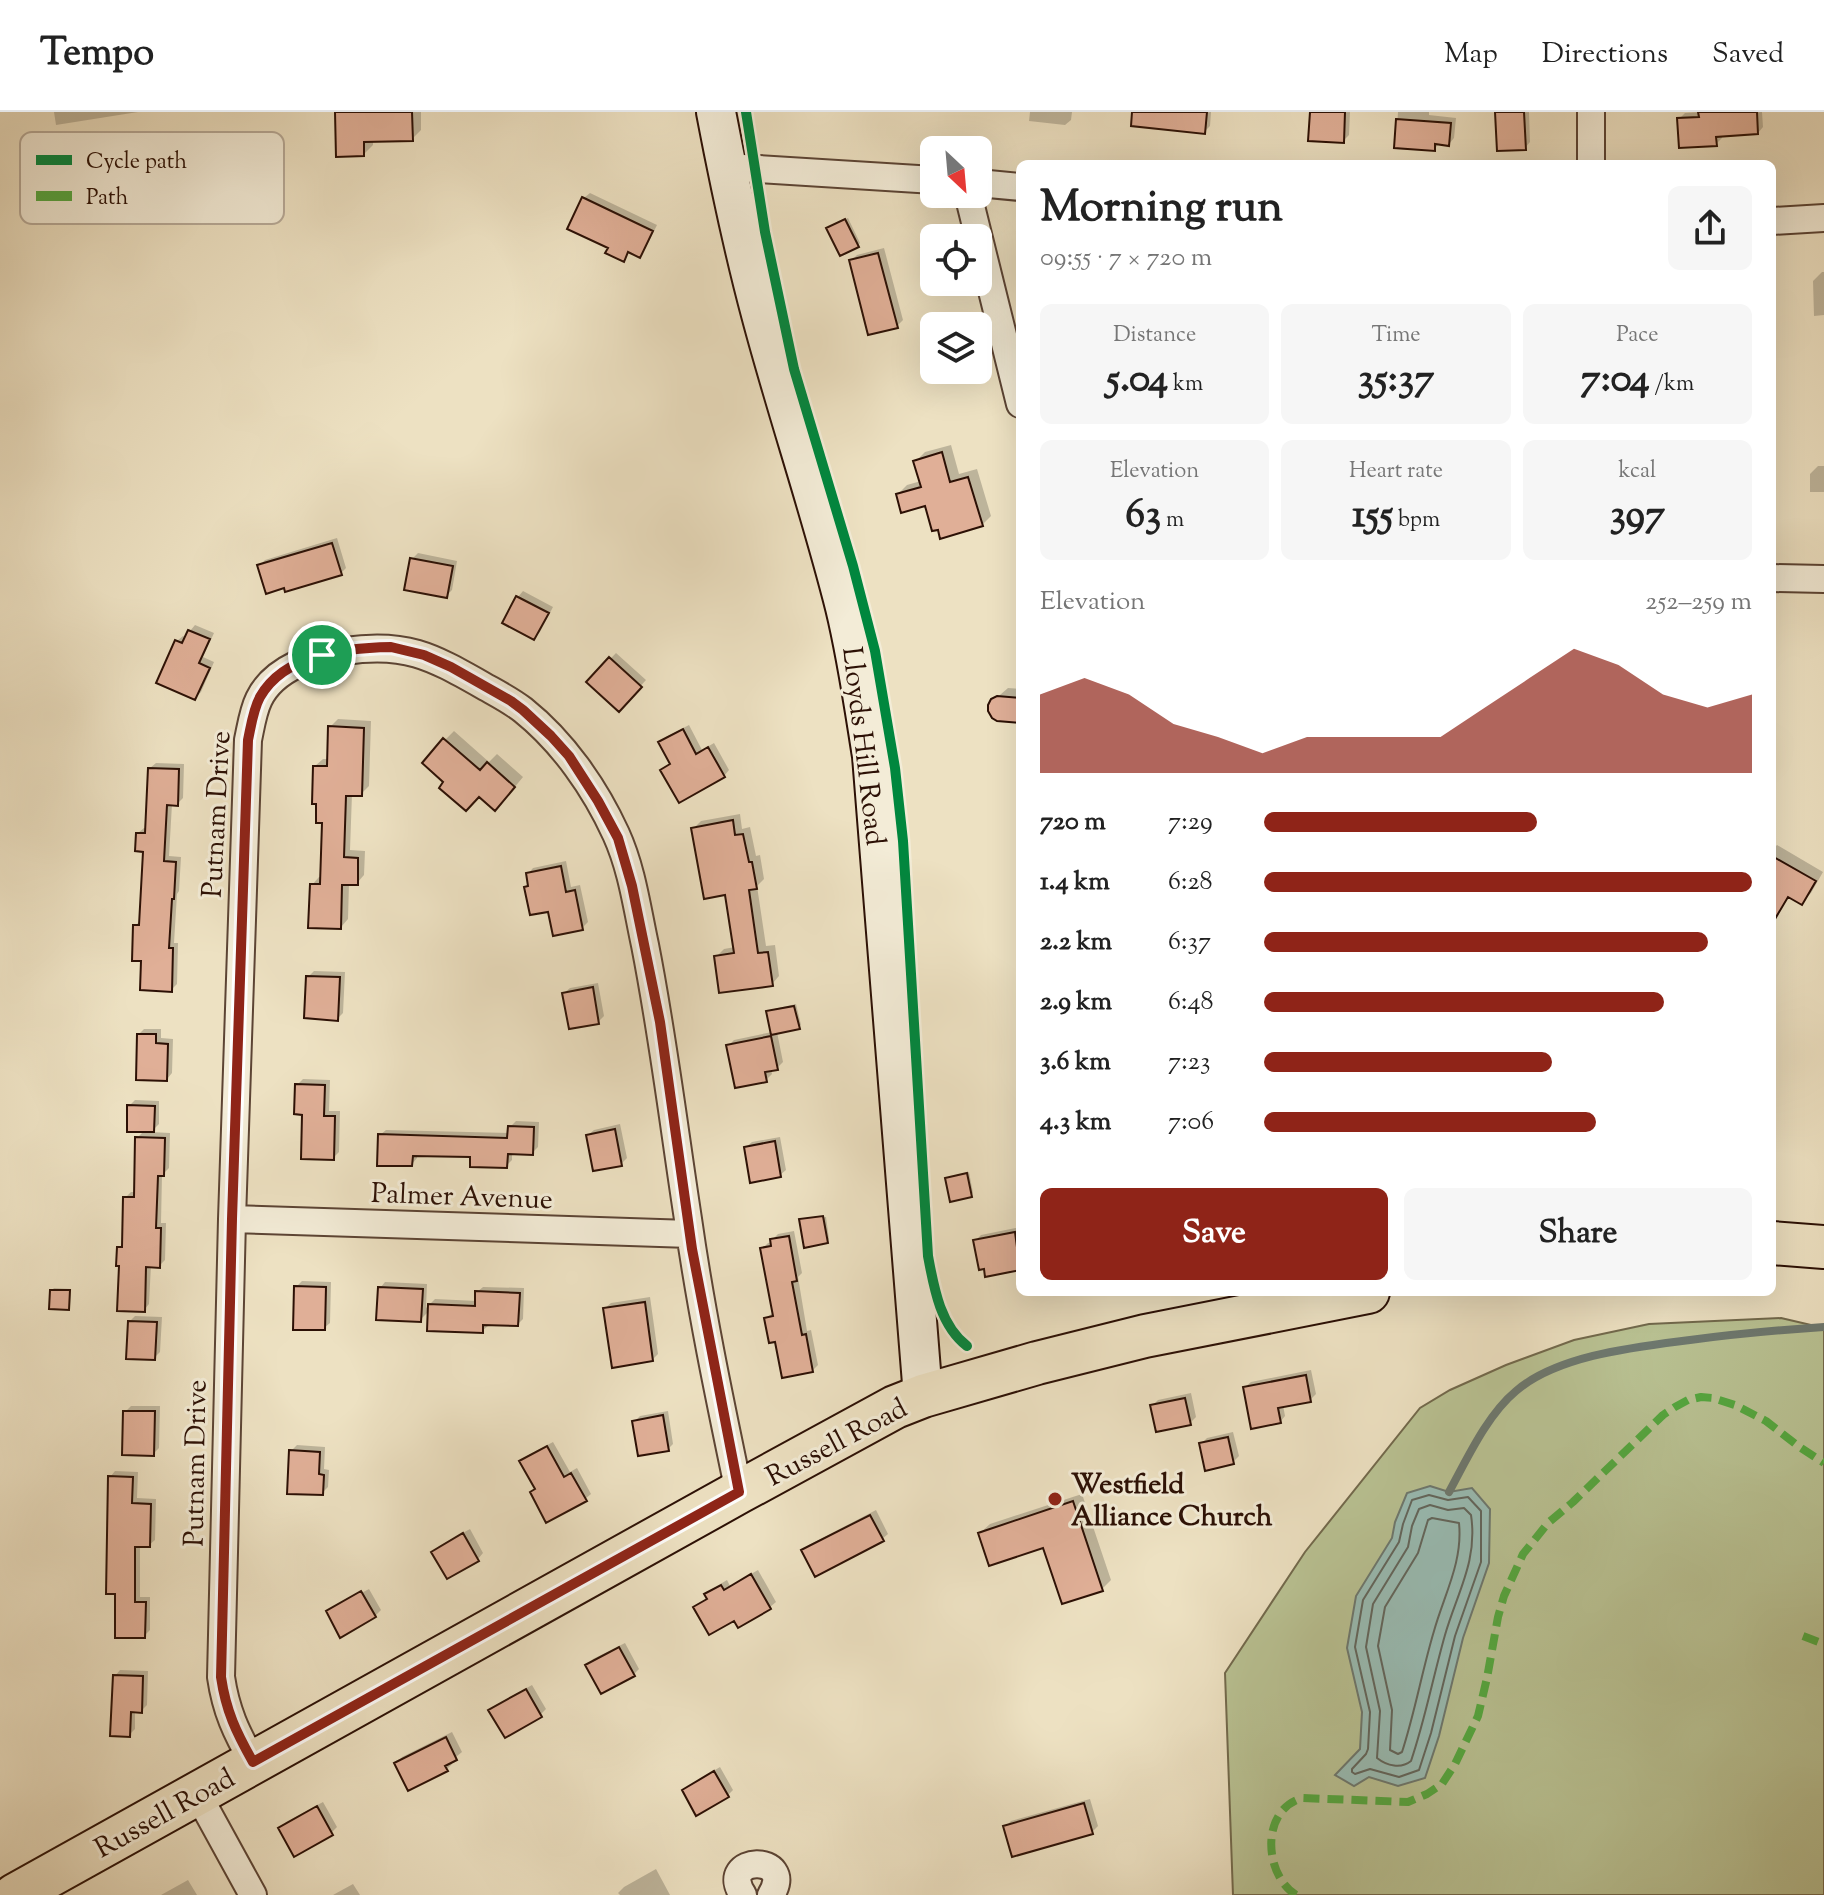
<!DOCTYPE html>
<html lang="en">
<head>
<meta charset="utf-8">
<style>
	body { margin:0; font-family:"Sorts Mill Goudy",serif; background:#f6f6f6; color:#222; height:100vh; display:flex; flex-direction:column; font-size:30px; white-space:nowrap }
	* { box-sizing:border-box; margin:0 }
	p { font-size:26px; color:#767676 }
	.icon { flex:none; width:44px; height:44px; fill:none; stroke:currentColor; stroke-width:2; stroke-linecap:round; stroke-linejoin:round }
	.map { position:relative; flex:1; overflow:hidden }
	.panel { position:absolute; left:1016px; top:48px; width:760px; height:1136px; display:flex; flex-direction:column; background:#fff; border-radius:12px; box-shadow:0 8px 32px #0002 }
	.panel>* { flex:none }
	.needle { width:52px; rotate:154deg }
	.fabs { position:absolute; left:920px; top:24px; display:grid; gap:16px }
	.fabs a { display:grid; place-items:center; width:72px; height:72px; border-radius:12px; background:#fff; box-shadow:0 8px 32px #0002; font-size:40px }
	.pin { position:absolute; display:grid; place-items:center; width:68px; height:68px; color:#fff; margin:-34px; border:4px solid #fff; border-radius:50%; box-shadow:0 2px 8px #0007 }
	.round { display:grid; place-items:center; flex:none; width:84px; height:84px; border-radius:12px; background:#f6f6f6 }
	.overview { display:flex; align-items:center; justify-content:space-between; height:136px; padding:0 24px }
	h1 { font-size:44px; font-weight:800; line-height:60px }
	.metrics { display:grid; grid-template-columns:repeat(3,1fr); gap:12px; height:136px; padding:8px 24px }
	.metrics div { display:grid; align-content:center; border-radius:12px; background:#f6f6f6; text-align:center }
	.metrics b { font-size:40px; font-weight:800 }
	.metrics small { font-size:22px; font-weight:400 }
	.metrics p { font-size:22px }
	.chart { height:224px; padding:16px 24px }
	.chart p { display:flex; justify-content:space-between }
	.chart svg { width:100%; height:144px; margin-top:8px; fill:#8f2418; opacity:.7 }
	.primary-button { display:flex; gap:16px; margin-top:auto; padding:16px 24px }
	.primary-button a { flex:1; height:92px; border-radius:12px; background:#8f2418; color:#fff; font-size:32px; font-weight:800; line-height:92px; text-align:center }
	.primary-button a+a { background:#f6f6f6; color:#222 }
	ul { padding:0 24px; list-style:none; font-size:26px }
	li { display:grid; grid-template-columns:128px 96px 1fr; align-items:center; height:60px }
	li i { height:20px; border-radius:10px; background:#8f2418 }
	header { display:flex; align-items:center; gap:48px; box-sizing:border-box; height:112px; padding:0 40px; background:#fff; border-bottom:2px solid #e0e0e0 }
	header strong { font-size:38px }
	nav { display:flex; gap:44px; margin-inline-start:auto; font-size:28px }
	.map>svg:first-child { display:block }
	.green { fill:#b9c293; stroke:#72694c; stroke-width:2 }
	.water { fill:#99bdb5; stroke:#6d786f; stroke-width:2 }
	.shadow { fill:#0003 }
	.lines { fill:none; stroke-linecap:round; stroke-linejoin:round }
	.shore { stroke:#62665d; stroke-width:2 }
	.stream { stroke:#6d786f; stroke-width:8 }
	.building { fill:#e0af97; stroke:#2c1005; stroke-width:2 }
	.minor-casing { stroke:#5c4434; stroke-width:30 }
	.secondary-casing { stroke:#2c1005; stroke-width:42 }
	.primary-casing { stroke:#2c1005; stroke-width:46 }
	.minor { stroke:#f3ecd7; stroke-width:26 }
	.secondary { stroke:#f3ecd7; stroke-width:38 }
	.primary { stroke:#ede1c2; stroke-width:42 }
	.quiet { stroke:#54a840; stroke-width:8; stroke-dasharray:16 8; stroke-linecap:butt }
	.cycleway-casing { stroke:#f3ecd7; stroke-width:15 }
	.cycleway { stroke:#00873e; stroke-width:10 }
	.route-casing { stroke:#fff; stroke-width:16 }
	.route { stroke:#8f2418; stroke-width:10 }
	.poi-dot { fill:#8f2418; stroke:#f3ecd7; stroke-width:3 }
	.labels { text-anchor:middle; stroke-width:6; stroke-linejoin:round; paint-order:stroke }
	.street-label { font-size:28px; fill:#2c1005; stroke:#f3ecd7 }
	.poi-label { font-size:28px; font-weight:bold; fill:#2c1005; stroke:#f3ecd7; text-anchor:start }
	.key { fill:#f3ecd7; stroke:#b7aa98; stroke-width:2 }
	.key-label { font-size:22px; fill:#2c1005 }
</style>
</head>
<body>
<header>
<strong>Tempo</strong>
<nav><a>Map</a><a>Directions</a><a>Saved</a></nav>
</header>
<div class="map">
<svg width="1824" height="1783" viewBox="0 0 1824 1783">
	<rect width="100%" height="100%" fill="#ede1c2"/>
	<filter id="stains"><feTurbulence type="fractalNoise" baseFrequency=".0025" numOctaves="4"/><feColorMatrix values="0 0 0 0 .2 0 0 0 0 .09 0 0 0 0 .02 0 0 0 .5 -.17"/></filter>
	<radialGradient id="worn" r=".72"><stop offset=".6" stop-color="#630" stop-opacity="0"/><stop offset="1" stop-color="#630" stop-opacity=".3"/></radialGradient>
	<!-- green -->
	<path class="green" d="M1781 1206 1824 1216V1783H1233L1225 1561 1305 1440 1420 1296 1450 1278 1506 1253 1574 1228 1649 1212Z"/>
	<!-- water -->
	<path class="water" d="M1430 1374 1449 1380 1472 1376 1490 1397 1489 1451 1463 1526 1439 1624 1425 1666 1398 1674 1369 1665 1354 1674 1335 1663 1360 1637 1362 1600 1347 1536 1356 1484 1392 1426 1395 1410 1407 1381Z"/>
	<!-- shadow -->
	<path class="shadow" d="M54 0H138L56 13Z
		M337 0H421V18L412 27 373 28V33L364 42Z
		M1030 0H1072L1071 8 1065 13 1029 9Z
		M1159 0H1211L1210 14 1204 20Z
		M1312 0H1350L1349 23 1343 29Z
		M1398 0H1429V3L1456 6 1454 26 1449 32 1441 30 1434 37 1396 34Z
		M1497 0H1529L1530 30 1525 36Z
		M1701 0H1762L1763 15 1758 21 1722 23V26L1716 32 1679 7 1685 1Z
		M590 81 657 113 645 137 640 143 630 139 623 147 611 135 584 86Z
		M848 106 860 131 858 133 831 114Z
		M884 136 903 208 897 214 851 149 857 143Z
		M1822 160H1824V203L1814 204 1813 169Z
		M951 333 959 362 977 357 991 404 982 413 898 382 907 373 921 369 916 349 925 340Z
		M1818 354H1824V380H1810V362Z
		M337 426 346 456 341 461 260 453 265 448Z
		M418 441 457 449 452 478 446 484 412 447Z
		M523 479 553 495 540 520 534 526 505 510 518 485Z
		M195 513 214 521 203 545 214 550 201 580 195 586 177 529 183 524 187 526 190 519Z
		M616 541 646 568 619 598 588 570Z
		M1008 576 1020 577V609L993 589Z
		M338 607 371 609 369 674 361 682H352L350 738 365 739 364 763 357 771H349L348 807 341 815 312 773 319 765H322L324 709 315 654 323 647H330V615Z
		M689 613 702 638 714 631 729 658 724 664 663 658 672 651 661 630 666 625Z
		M454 619 489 650 497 642 523 665 504 688 446 670 445 628Z
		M156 651 184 652 183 686 177 692H172L169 744 181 745 179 779 177 782 174 831H178L177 872 171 878 143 847 135 814 141 808 145 738 138 721 144 716H148L150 656Z
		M740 702 742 717 750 715 756 744 760 743 764 767 757 774 766 834 775 833 779 864 772 872 716 845 724 837 735 835 727 780 693 717 701 709Z
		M1777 733 1823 760 1811 781 1802 790 1790 784 1779 796 1772 792V738Z
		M566 749 571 775 580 773 588 810 582 816 549 797 530 772 528 762 533 756Z
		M314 859 345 860 343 901 337 907 308 865Z
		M598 871 604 904 598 910 564 881 570 876Z
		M796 892 801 913 799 915 777 920 783 950 777 956 771 957 772 962 766 968 728 934 734 928 772 920 768 900 770 898Z
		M144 917H161V926L173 927 172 961 167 967 139 922Z
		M303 967 330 968 329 999H340L339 1040 333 1046 304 1001 297 973Z
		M135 988 159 989V1012L151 1020 170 1021 169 1056 162 1063 161 1111H166L165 1148 159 1154 151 1153 149 1192 144 1198 119 1136 124 1131 125 1086 131 1080H136L137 1026 145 1018 129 994Z
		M516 1009 539 1010 538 1035 532 1041 512 1040V1048L506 1054 472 1043 417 1042V1046L412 1052 380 1023 386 1018 510 1021V1015Z
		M620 1012 627 1046 621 1052 588 1023 594 1018Z
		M780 1025 786 1058 780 1063 746 1035 752 1030Z
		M969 1060 973 1081 971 1083 947 1067 949 1065Z
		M826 1105 829 1127 827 1130 801 1109Z
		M1020 1115V1156L987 1162 976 1128 981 1123Z
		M794 1119 802 1161 798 1165 807 1219 811 1218 818 1253 812 1259 777 1227 766 1206 774 1200 762 1137 768 1131 772 1130V1128L778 1122Z
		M302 1169 331 1170 330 1211 324 1216 296 1175Z
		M385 1170 427 1172 426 1196 435 1187 477 1189V1180L483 1175 524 1176 523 1207 518 1212 488 1211V1214L482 1219 429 1199 420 1208 380 1176Z
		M54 1176 71 1177 70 1194 68 1196 52 1178Z
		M650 1185 658 1242 652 1248 605 1196 611 1191Z
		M135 1204 162 1205 160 1240 154 1246 130 1209Z
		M1311 1258 1316 1282 1310 1288 1283 1293 1285 1304 1280 1310 1245 1275 1251 1270Z
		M1191 1281 1196 1305 1190 1311 1153 1293 1158 1288Z
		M131 1294H160L159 1336 153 1342 125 1300Z
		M668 1299 673 1332 668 1337 634 1310 640 1304Z
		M1233 1320 1239 1344 1233 1350 1201 1332 1207 1326Z
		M553 1330 570 1360 577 1356 591 1382 585 1387 536 1376 522 1350 527 1344Z
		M297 1333 325 1335 324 1357 329 1358 328 1375 322 1381 291 1339Z
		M115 1359 138 1360 137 1386 156 1387 155 1428 149 1433H140V1485H150V1518L144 1524 117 1480 110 1365Z
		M1082 1382 1111 1468 1102 1477 1044 1433 980 1421 990 1412Z
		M876 1398 888 1422 882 1427 803 1438 809 1433Z
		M470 1417 483 1441 478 1447 434 1440 439 1434Z
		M758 1458 776 1490 770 1495 739 1513 735 1506 696 1495 708 1485 707 1483 712 1477 727 1468 730 1474Z
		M369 1477 381 1498 375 1504 328 1499 332 1495V1497Z
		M625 1531 639 1557 634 1562 588 1553 593 1547Z
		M120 1558 148 1559 147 1593 141 1599H135V1617L129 1623 115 1564Z
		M532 1573 546 1597 540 1603 491 1599 496 1593Z
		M452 1620 462 1640 451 1649 452 1652 447 1657 397 1651 402 1645Z
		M720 1655 733 1678 728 1683 684 1678 690 1673Z
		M1090 1687 1098 1714 1092 1720 1005 1715 1011 1709Z
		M323 1690 337 1715 331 1721 281 1716 286 1710Z
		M656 1757 670 1783H620L618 1781 624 1775Z
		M188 1768 197 1783H161Z
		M353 1772 360 1783H333Z"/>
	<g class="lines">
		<!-- shore -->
		<path class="shore" d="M1429 1383 1448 1388 1468 1385 1481 1399V1450L1455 1524 1431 1621 1419 1658 1399 1665 1370 1657 1355 1662 1352 1660V1657L1366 1642 1368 1637 1370 1600 1355 1535 1363 1488 1399 1430 1403 1412 1412 1388Z
			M1430 1393 1448 1398 1464 1396 1471 1403C1478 1449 1457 1481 1445 1523 1433 1565 1425 1608 1411 1649 1401 1657 1387 1654 1377 1646L1380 1599 1366 1535 1373 1492 1408 1435 1412 1414 1419 1397Z
			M1432 1406 1459 1411C1463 1450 1444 1483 1434 1519 1422 1559 1415 1600 1402 1640L1398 1642 1390 1638 1392 1598 1378 1534 1385 1495 1418 1441 1428 1408Z"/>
		<!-- stream -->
		<path class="stream" d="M1449 1380C1467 1347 1487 1303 1516 1279 1558 1243 1636 1235 1690 1228 1735 1222 1779 1218 1824 1215"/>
	</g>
	<!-- building -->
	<path class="building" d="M335 0H412L413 29 364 30V44L336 45Z
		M1132 0H1207L1205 22 1131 14Z
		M1310 0H1345L1344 31 1308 29Z
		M1495 0H1524L1526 38 1497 39Z
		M1698 0H1757L1758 22 1716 25 1717 34 1679 36 1677 6 1699 5Z
		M1396 7 1451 11 1449 34 1435 32V39L1394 36Z
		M582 85 653 119 640 146 628 140 624 150 605 141 608 136 567 117Z
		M845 107 859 135 840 144 826 116Z
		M878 141 898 216 868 223 849 148Z
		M942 340 950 370 968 365 983 414 940 427 938 418 932 419 925 394 901 401 896 382 921 375 913 349Z
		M332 431 342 463 285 480 284 476 266 482 257 453Z
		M410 446 453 454 447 486 404 478Z
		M516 484 549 501 534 528 502 511Z
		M188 518 210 527 199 551 210 556 195 588 156 571 175 528 182 531Z
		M609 545 642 575 619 600 586 570Z
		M997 584 1020 586V611L997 609 992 606 988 599V593L991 587Z
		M328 614 364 616 362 684H346L344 745 358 746V773H342L341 817 308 816 310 772H320L322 711H316V692H312L313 654H327Z
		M683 617 696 642 708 635 725 665 679 691 660 658 670 652 658 630Z
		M443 626 480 658 487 650 515 675 495 699 479 685 466 699 439 676 443 670 422 651Z
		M148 656 179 657 178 694 167 693 164 749 176 750 174 787H172L169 836H173L172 880 140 878 141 849H132L133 813H139L143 740 135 739 136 721H145Z
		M733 708 735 723 743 722 749 750H752L757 777 749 778 758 841 768 840 773 874 719 881 714 844 734 841 725 783 704 787 691 716Z
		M1772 744 1816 769 1802 793 1788 785 1772 812Z
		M561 754 566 780 575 778 583 818 553 824 548 800 530 803 524 775 528 774 526 761Z
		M306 864 340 865 338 909 304 906Z
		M593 875 599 912 569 917 562 881Z
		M794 894 800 917 771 923 766 899Z
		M137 922H156V931L168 932 167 969 136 968Z
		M771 924 778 958 765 960 767 970 735 976 726 933Z
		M295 972 325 973 324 1004H335L334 1048 301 1047 302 1003 294 1002Z
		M127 993 155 994 154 1020H127Z
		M508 1014 534 1015 533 1043 508 1042 507 1056 470 1055V1045L413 1044 412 1054H377L378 1022 507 1026Z
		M615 1017 622 1054 593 1059 586 1023Z
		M135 1025 165 1026 164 1064H158L156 1116H161L160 1156 146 1155 145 1200 117 1199 119 1154H116L117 1135H122L123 1085H134Z
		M775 1029 781 1065 750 1071 744 1035Z
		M967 1061 972 1085 950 1090 945 1066Z
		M823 1104 828 1131 804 1136 799 1107Z
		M1015 1120 1020 1158 985 1165 984 1157 979 1158 973 1128Z
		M789 1124 797 1169 792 1170 802 1223 806 1222 813 1260 782 1266 775 1230 769 1231 764 1206 773 1204 760 1136 771 1134 770 1127Z
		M294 1174 326 1175 325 1218H293Z
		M378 1175 423 1177 421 1210 376 1208Z
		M50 1178H70L69 1198 49 1197Z
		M475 1179 520 1181 518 1214 483 1213V1221L427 1219 428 1192 475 1194Z
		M645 1190 653 1249 612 1256 603 1196Z
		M128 1209 157 1210 155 1248 126 1247Z
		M1306 1263 1311 1290 1278 1296 1281 1311 1251 1317 1243 1275Z
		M1185 1286 1191 1313 1156 1320 1150 1293Z
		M123 1299H155L154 1344 122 1343Z
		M663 1303 669 1339 638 1344 632 1309Z
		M1228 1325 1234 1352 1205 1359 1199 1331Z
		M547 1334 564 1365 571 1361 587 1389 546 1411 530 1380 535 1377 519 1349Z
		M289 1338 320 1340 319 1362 324 1363 323 1383 287 1382Z
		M108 1364 133 1365 132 1391 151 1392 150 1435H135V1490H146L145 1526H115V1482H106Z
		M1073 1389 1103 1479 1062 1492 1043 1436 989 1454 978 1421Z
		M870 1403 884 1429 815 1465 801 1438Z
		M463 1421 479 1449 447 1467 431 1440Z
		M751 1462 771 1497 738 1516 734 1509 709 1523 693 1495 707 1487 704 1482 721 1473 724 1478Z
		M361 1479 376 1505 340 1526 326 1499Z
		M619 1535 635 1564 601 1582 585 1553Z
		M113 1563 143 1564 142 1601 131 1600 130 1625 110 1624Z
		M526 1577 542 1605 505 1626 488 1598Z
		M446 1625 457 1648 445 1654 448 1659 408 1679 394 1651Z
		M714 1659 729 1685 696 1704 682 1678Z
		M1084 1691 1093 1722 1012 1745 1003 1714Z
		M317 1694 333 1723 294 1745 278 1716Z"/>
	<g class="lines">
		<!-- minor casing -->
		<g class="minor-casing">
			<path id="minor" d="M1591 0V52
				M726 55 934 68
				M978 71 1020 75
				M968 82 1020 292
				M1772 109 1824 106
				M1772 466 1824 467
				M232 1107 690 1122
				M253 1650C236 1620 226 1599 221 1565L232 1107 248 628C251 614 253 599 259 587 274 556 314 543 345 539 405 530 431 544 482 573 496 581 510 588 523 598 563 630 595 676 616 722 632 757 637 796 645 833 663 924 674 1016 688 1107 701 1199 720 1289 739 1380
				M197 1681 253 1783
				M743 1783C716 1743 797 1741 771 1783"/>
		</g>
		<!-- secondary casing -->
		<g class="secondary-casing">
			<path id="secondary" d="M716 0C729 68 743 135 761 202 787 300 820 396 845 495 857 544 864 594 872 644L923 1284"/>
		</g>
		<!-- primary casing -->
		<g class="primary-casing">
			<path id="primary" d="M1772 1131 1824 1135
				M15 1783 739 1380 895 1295 923 1284 1037 1251 1145 1224 1368 1180"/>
		</g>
		<!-- minor -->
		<use href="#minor" class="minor"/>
		<!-- secondary -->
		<use href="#secondary" class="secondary"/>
		<!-- primary -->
		<use href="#primary" class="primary"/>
		<!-- quiet -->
		<path class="quiet" d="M1803 1524 1824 1532
			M1296 1783C1264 1763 1260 1698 1302 1686L1408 1690 1427 1682 1442 1672 1455 1652 1478 1604 1487 1566 1498 1505 1504 1484 1523 1442 1548 1411 1573 1390 1663 1303 1675 1295 1688 1288 1701 1285 1713 1286 1735 1293 1766 1309 1798 1334 1824 1351"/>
		<!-- cycleway casing -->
		<g class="cycleway-casing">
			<path id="cycleway" d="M746 0 765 120 794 257 853 454 875 539 895 656 903 729 928 1144C934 1176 940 1213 967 1234
				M253 1650C236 1620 226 1599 221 1565L232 1107 248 628C251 614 253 599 259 587 274 556 314 543 345 539 405 530 431 544 482 573 496 581 510 588 523 598 563 630 595 676 616 722 632 757 637 796 645 833 663 924 674 1016 688 1107 701 1199 720 1289 739 1380"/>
		</g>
		<!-- cycleway -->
		<use href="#cycleway" class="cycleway"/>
	</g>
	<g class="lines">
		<!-- route casing -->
		<g class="route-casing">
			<path id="route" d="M391 535 424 543 451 555 511 589 523 598 551 624 569 644 598 689 618 726 632 774 660 910 692 1137 739 1380 253 1650C236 1620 226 1599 221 1565L232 1107 248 628C251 614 253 598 260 585 285 541 346 536 391 535Z"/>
		</g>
		<!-- route -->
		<use href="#route" class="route"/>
	</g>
	<!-- markers -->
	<circle class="poi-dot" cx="1055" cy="1387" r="8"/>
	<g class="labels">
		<!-- street labels -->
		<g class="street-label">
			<text transform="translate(865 634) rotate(83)" y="10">Lloyds Hill Road</text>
			<text transform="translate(215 702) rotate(-87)" y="10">Putnam Drive</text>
			<text transform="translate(462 1083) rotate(2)" y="10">Palmer Avenue</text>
			<text transform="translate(836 1329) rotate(-28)" y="10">Russell Road</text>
			<text transform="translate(194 1351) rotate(-89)" y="10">Putnam Drive</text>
			<text transform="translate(164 1700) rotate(-29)" y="10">Russell Road</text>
		</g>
		<!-- poi labels -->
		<g class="poi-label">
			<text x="1071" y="1381">Westfield<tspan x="1071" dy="32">Alliance Church</tspan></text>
		</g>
	</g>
	<!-- legend -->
	<rect x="20" y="20" width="264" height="92" rx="12" class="key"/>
	<rect x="36" y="43" width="36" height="10" fill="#00873e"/>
	<rect x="36" y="79" width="36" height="10" fill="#54a840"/>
	<g class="key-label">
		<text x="86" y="56">Cycle path</text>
		<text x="86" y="92">Path</text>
	</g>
	<rect width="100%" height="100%" filter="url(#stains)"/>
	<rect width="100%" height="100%" fill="url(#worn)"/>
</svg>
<div class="fabs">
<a><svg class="needle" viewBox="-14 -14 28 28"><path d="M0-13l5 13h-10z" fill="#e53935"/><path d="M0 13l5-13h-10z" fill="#767676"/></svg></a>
<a><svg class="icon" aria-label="locate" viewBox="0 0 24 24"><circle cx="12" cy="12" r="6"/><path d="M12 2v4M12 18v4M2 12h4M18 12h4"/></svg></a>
<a><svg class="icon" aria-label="layers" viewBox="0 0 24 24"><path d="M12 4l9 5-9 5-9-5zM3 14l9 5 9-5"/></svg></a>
</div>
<div class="pin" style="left:322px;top:543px;background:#1e9e55"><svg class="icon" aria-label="arrive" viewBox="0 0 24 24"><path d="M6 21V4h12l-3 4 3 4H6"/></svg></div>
<section class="panel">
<div class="overview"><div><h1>Morning run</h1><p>09:55 · 7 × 720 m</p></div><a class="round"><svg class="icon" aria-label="share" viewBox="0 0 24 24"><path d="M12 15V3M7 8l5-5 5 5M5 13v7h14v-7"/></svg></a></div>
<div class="metrics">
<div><p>Distance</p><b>5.04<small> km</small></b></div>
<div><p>Time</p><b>35:37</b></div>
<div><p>Pace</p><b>7:04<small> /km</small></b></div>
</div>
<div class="metrics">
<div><p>Elevation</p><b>63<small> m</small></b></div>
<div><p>Heart rate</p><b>155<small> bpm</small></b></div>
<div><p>kcal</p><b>397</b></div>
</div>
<div class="chart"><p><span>Elevation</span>252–259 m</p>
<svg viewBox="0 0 160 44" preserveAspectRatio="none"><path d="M0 44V20L10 15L20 20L30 29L40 33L50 38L60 33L70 33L80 33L90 33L100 24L110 15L120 6L130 11L140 20L150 24L160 20V44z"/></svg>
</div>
<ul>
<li><b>720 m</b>7:29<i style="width:56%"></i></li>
<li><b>1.4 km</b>6:28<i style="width:100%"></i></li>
<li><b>2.2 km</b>6:37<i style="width:91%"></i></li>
<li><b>2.9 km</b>6:48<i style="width:82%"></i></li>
<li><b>3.6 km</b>7:23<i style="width:59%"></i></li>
<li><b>4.3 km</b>7:06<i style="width:68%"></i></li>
</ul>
<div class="primary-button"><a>Save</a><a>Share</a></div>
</section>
</div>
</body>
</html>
